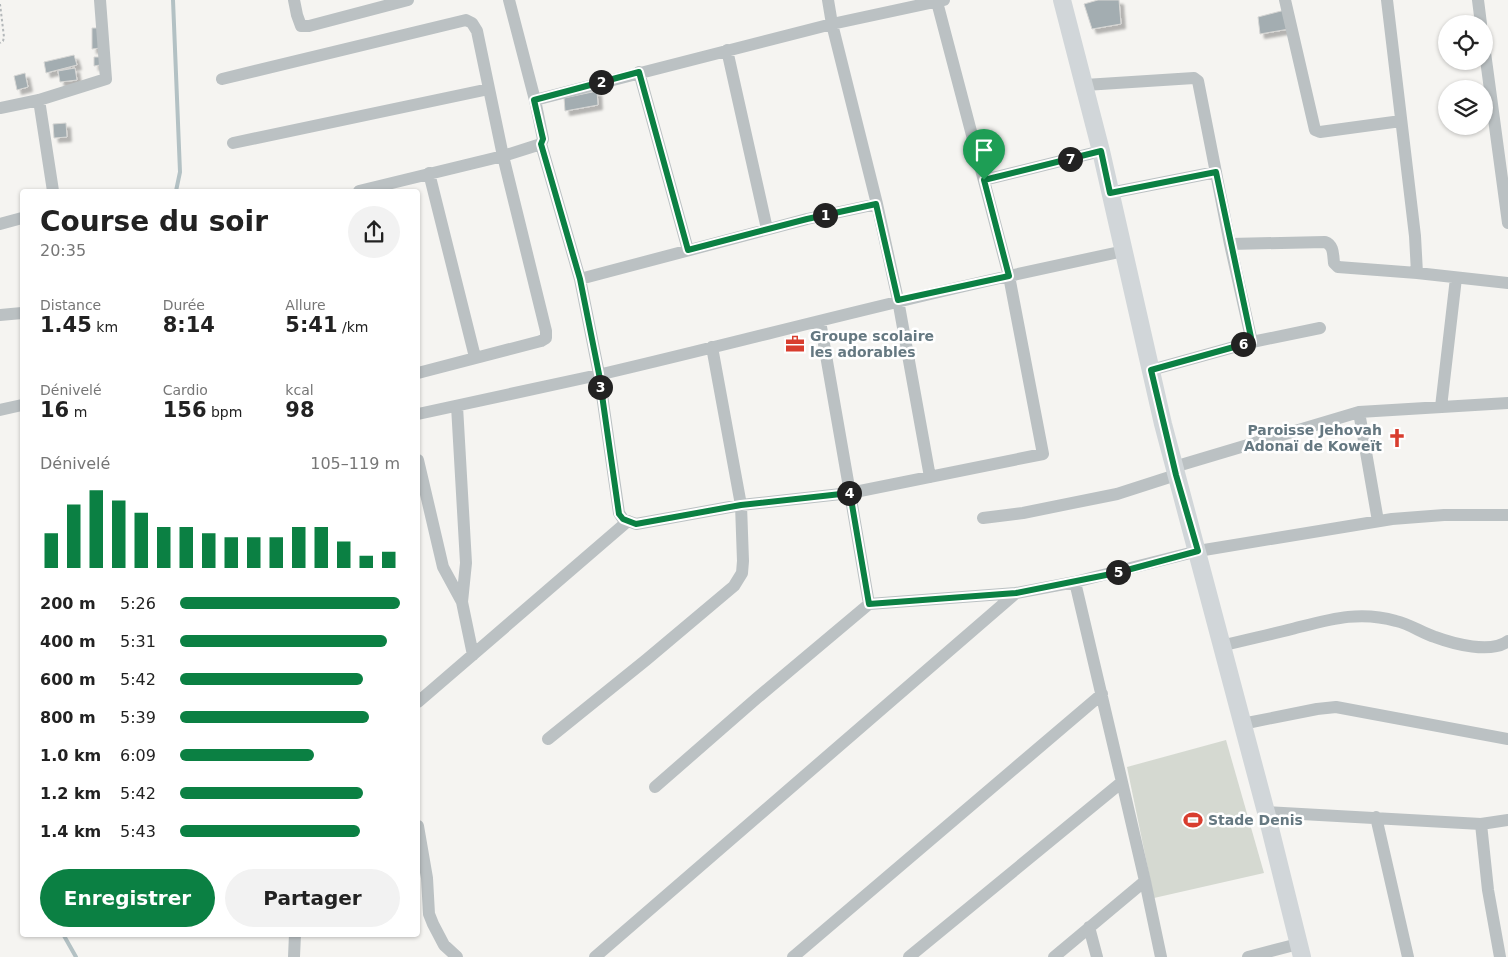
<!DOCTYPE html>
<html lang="fr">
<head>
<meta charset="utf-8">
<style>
	body { margin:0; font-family:"DejaVu Sans",sans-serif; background:#f2f2f2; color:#222; height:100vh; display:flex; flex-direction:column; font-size:19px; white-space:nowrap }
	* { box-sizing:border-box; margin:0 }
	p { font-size:16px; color:#767676 }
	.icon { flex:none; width:28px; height:28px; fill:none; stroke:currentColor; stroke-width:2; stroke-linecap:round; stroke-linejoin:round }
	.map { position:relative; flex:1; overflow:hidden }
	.side { position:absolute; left:20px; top:189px; width:400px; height:748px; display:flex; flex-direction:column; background:#fff; border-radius:5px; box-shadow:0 1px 4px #0004 }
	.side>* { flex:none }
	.buttons { position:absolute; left:1438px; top:15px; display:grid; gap:10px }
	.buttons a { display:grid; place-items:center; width:55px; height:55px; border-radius:50%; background:#fff; box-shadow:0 1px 4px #0004; font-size:25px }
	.pin { position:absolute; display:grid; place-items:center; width:42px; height:42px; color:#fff; margin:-51px -21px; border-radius:50% 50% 50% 0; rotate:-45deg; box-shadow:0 0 5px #0007 }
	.pin .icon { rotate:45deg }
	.km { position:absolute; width:25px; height:25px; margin:-12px; border-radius:50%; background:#222; color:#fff; font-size:14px; line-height:25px; text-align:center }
	.round { display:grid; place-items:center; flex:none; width:52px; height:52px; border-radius:26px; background:#f2f2f2 }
	.headline { display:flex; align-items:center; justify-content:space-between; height:85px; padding:0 20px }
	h1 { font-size:28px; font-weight:600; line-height:38px }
	.figures { display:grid; grid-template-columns:repeat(3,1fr); gap:8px; height:85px; padding:5px 20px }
	.figures div { display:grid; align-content:center }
	.figures b { font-size:21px; font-weight:600 }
	.figures small { font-size:14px; font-weight:400 }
	.figures p { font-size:14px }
	.chart { height:140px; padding:10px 20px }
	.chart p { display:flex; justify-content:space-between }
	.chart svg { width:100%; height:90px; margin-top:5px; stroke:#0b8043; stroke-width:6 }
	.action { display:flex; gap:10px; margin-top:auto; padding:10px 20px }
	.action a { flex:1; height:58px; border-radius:30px; background:#0b8043; color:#fff; font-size:20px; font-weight:600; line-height:58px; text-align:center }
	.action a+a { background:#f2f2f2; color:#222 }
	ul { padding:0 20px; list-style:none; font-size:16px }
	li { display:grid; grid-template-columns:80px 60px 1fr; align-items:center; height:38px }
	li i { height:12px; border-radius:6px; background:#0b8043 }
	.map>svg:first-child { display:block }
	.green { fill:#d5d9d1 }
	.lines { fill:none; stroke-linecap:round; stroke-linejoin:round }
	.stream { stroke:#b3c1c4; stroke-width:4 }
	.building { fill:#a3adb1; stroke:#d6d6d4; filter:url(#shadow) }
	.path { stroke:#b4b8ba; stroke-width:2; stroke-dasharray:2.5 2.5; stroke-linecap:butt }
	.street { stroke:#bbc1c3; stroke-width:12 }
	.secondary { stroke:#d1d6d9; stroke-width:18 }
	.route-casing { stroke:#fff; stroke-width:10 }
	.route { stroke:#0b8043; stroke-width:6 }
	.labels { text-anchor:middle; stroke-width:5; stroke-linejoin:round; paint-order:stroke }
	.poi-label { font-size:14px; font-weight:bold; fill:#657881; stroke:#fff; text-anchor:start }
</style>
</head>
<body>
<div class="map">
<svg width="1508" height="957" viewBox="0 0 1508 957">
	<defs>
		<filter id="shadow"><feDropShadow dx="4.5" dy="4.5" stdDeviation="1" flood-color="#0004"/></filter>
	</defs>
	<rect width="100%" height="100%" fill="#f5f4f1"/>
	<!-- green -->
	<path class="green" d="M1226 740 1264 873 1154 898 1127 767Z"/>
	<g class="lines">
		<!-- stream -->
		<path class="stream" d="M173 0 180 172 176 191
			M63 934 76 957"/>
	</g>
	<!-- building -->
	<path class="building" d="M1098 0H1119L1121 24 1092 29 1084 4Z
		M1285 10 1289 29 1260 34 1258 17Z
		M92 28H100V48L92 49Z
		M74 55 77 65 46 73 44 62Z
		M94 57H100V65L94 66Z
		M75 68 77 80 60 82 58 71Z
		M25 73 28 87 17 90 14 76Z
		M597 91 598 105 565 111 564 98Z
		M66 123 67 137 54 138 53 124Z"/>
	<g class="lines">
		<!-- path -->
		<path class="path" d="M0 4 4 37 3 41 0 43"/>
		<!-- street -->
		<path class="street" d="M294 0 297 15 301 26H309L408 0
			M509 0 535 100
			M828 0 832 24 877 204 898 300 930 477
			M1285 0 1315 130 1320 132 1401 121
			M1478 0 1481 24
			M1484 45 1508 223
			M727 50 767 229
			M639 72 688 250
			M222 79 466 20 472 23 477 31 503 156 359 191
			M1085 85 1194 78 1198 81 1230 244 1252 342
			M39 100 53 191
			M0 108 39 100 106 79 100 0
			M233 143 489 89
			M541 144 580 279 599 374 619 513 623 519 636 524 741 505 850 493 820 321
			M429 173 475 357
			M984 180 1101 151
			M1110 193 1216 172
			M0 224 22 218
			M1230 244 1325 242C1334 245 1333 255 1334 263L1338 267 1417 273 1415 236 1387 0
			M1417 273 1508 283
			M580 279 807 219 877 204
			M0 315 22 313
			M1151 370 1252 342 1320 328
			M418 373 541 341 546 338V331L503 156 541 144 543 139 535 100 832 24 944 0
			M457 406 466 563 462 602
			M1441 407 1456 278
			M0 410 22 405
			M1359 412 1378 521
			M418 414C478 401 538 388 598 375 736 343 872 306 1009 276L937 2
			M418 460 443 567 462 602 473 655
			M1174 467 1359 412 1508 403
			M983 518 1023 513 1117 494 1176 475
			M1016 593 869 604 850 493 1043 454 1009 276 1124 251
			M1221 646C1245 640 1268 635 1292 629 1328 620 1358 610 1396 621 1410 624 1422 633 1435 637 1454 644 1491 654 1508 641
			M418 702 628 521
			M1242 724 1317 709 1336 707 1508 739
			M548 739 646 660 734 586 742 573 743 561 741 505 712 347
			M1122 782 1075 582 1198 551 1392 519 1444 515H1508
			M655 787 757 698 869 604
			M1266 812 1481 824 1488 890 1500 957
			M1376 817 1408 957
			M1481 824 1508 820
			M418 826 427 878 429 914 433 924 444 945 457 957
			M1089 927 1097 957
			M294 957 295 934
			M595 957 1016 593 1075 582
			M793 957 1102 694
			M909 957 1122 782 1145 881 1161 957
			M1054 957 1145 881
			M1248 957 1298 944"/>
		<!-- secondary -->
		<path class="secondary" d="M1062 0 1101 151 1163 424 1266 812 1302 957"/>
	</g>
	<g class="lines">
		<!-- route casing -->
		<g class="route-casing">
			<path id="route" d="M639 72 688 250 807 219 876 204 898 300 1009 276 984 180 1101 151 1110 193 1216 172 1252 342 1151 370 1176 475 1198 551 1116 573 1016 593 869 604 850 493 741 505 636 524 623 519 619 514 599 374 580 279 541 144 543 139 534 100Z"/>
		</g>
		<!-- route -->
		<use href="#route" class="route"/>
	</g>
	<!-- icons -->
	<defs>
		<g id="office-bare" transform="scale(1.5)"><path d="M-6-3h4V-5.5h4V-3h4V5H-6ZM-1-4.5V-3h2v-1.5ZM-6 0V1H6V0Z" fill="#d83d2e" stroke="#fff" stroke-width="2.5" paint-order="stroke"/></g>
		<g id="church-bare" transform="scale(1.5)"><path d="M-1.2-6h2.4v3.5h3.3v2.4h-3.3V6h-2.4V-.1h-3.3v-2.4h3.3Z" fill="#d83d2e" stroke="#fff" stroke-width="2.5" paint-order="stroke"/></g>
		<g id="stadium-bare" transform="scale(1.5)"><path d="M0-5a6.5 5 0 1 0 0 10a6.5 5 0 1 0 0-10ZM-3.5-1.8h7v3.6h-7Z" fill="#d83d2e" stroke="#fff" stroke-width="2.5" paint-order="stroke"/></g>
	</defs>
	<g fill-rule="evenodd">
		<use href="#office-bare" x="795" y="344"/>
		<use href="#church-bare" x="1397" y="438"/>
		<use href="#stadium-bare" x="1193" y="820"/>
	</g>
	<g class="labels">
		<!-- poi labels -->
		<g class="poi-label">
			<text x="810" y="341">Groupe scolaire<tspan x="810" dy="16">les adorables</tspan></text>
			<text x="1382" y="435" text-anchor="end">Paroisse Jehovah<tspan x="1382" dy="16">Adonaï de Koweït</tspan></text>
			<text x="1208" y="825">Stade Denis</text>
		</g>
	</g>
</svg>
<div class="buttons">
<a><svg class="icon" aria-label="locate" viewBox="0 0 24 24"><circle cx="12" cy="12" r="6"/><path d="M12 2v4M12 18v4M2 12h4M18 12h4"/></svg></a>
<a><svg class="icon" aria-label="layers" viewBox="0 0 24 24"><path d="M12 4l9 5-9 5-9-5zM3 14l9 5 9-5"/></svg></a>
</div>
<div class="pin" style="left:984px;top:180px;background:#1e9e55"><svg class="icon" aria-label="arrive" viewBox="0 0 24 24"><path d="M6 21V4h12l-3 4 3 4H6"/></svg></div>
<b class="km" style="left:825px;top:215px">1</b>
<b class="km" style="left:601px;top:82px">2</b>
<b class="km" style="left:600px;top:387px">3</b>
<b class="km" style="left:849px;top:493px">4</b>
<b class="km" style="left:1118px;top:572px">5</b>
<b class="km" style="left:1243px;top:344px">6</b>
<b class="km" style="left:1070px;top:159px">7</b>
<section class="side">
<div class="headline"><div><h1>Course du soir</h1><p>20:35</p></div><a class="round"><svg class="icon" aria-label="share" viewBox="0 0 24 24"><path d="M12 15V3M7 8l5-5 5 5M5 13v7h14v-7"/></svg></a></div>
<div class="figures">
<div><p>Distance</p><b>1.45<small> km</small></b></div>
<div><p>Durée</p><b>8:14</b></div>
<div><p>Allure</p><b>5:41<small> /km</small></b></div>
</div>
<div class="figures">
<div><p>Dénivelé</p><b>16<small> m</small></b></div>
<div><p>Cardio</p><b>156<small> bpm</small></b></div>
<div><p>kcal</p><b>98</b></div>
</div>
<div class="chart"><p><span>Dénivelé</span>105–119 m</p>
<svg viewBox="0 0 160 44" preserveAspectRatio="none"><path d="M5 44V27M15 44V13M25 44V6M35 44V11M45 44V17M55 44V24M65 44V24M75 44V27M85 44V29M95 44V29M105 44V29M115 44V24M125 44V24M135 44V31M145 44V38M155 44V36"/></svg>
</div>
<ul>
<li><b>200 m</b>5:26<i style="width:100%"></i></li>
<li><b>400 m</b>5:31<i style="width:94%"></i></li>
<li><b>600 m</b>5:42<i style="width:83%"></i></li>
<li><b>800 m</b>5:39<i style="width:86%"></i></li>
<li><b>1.0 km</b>6:09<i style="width:61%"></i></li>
<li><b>1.2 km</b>5:42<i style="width:83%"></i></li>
<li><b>1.4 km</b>5:43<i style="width:82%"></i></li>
</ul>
<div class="action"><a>Enregistrer</a><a>Partager</a></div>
</section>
</div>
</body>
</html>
